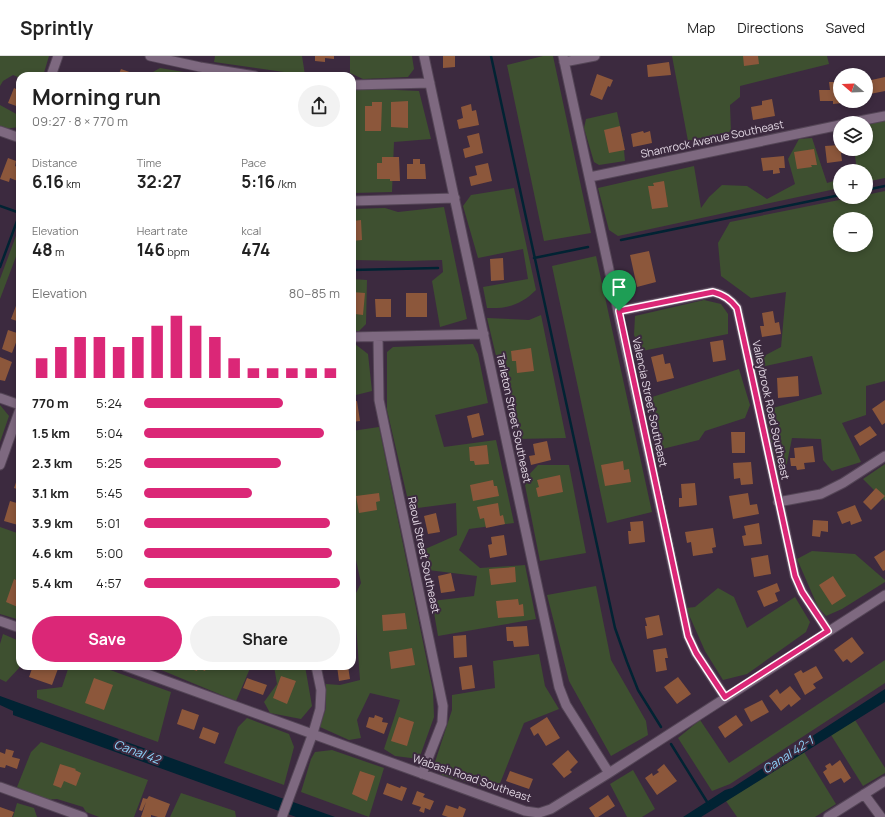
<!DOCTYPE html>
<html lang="en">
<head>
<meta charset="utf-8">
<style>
	body { margin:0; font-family:Manrope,sans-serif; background:#f2f2f2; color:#222; height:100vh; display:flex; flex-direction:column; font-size:15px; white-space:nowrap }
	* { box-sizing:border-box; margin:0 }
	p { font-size:13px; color:#767676 }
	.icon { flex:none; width:22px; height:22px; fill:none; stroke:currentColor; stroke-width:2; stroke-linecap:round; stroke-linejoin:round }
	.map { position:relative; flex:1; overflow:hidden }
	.details { position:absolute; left:16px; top:16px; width:340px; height:598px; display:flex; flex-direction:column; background:#fff; border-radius:12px; box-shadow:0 2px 6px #0003 }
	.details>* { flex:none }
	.needle { width:26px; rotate:289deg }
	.buttons { position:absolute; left:833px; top:12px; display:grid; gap:8px }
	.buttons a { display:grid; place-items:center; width:40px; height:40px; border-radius:50%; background:#fff; box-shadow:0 2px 6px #0003; font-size:20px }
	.pin { position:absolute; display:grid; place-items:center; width:34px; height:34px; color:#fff; margin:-41px -17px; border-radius:50% 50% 50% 0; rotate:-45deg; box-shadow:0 0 4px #0007 }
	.pin .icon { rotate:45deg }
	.round { display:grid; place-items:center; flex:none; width:42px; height:42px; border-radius:21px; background:#f2f2f2 }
	.summary { display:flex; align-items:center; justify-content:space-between; height:68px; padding:0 16px }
	h1 { font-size:22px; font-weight:700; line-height:30px }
	.figures { display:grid; grid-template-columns:repeat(3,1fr); gap:6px; height:68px; padding:4px 16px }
	.figures div { display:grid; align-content:center }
	.figures b { font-size:17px; font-weight:700 }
	.figures small { font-size:11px; font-weight:400 }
	.figures p { font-size:11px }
	.chart { height:112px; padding:8px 16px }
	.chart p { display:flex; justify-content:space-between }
	.chart svg { width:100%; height:72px; margin-top:4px; stroke:#db2777; stroke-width:6 }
	.cta { display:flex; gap:8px; margin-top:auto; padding:8px 16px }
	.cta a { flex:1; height:46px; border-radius:24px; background:#db2777; color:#fff; font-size:16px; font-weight:700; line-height:46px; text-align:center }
	.cta a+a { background:#f2f2f2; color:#222 }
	ul { padding:0 16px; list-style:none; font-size:13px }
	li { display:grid; grid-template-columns:64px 48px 1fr; align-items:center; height:30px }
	li i { height:10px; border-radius:5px; background:#db2777 }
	header { display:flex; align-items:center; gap:24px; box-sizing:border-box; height:56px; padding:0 20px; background:#fff; border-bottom:1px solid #e0e0e0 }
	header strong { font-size:19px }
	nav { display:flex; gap:22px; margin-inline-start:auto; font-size:14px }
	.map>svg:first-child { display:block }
	.green { fill:#3e5030; fill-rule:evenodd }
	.water { fill:#012333 }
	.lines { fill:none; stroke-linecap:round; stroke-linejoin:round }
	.stream { stroke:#012333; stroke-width:2.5 }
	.building { fill:#8c573b }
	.minor-casing { stroke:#544556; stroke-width:11 }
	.minor { stroke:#7e6980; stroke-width:9 }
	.route-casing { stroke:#fff; stroke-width:8 }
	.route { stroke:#db2777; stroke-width:5 }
	.labels { text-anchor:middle; stroke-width:4; stroke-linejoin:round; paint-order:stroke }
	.street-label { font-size:11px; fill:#e1d6e3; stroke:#3c2a3f }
	.water-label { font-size:12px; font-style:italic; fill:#8ed5fc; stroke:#3c2a3f }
</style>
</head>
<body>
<header>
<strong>Sprintly</strong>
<nav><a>Map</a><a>Directions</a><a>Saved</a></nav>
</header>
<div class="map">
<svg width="885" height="761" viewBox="0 0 885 761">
	<rect width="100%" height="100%" fill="#3c2a3f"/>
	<!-- green -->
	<path class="green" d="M0 0H49L43 20H20V22L13 19 3 25 0 30Z
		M215 0H302L305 19 214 6Z
		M350 0H412L414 13 408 21 363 23 350 17Z
		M543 0H553L591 177 544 185 507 9Z
		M672 0H827L829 8 740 30V41L730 49 731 76 688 85Z
		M160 12 208 20H146Z
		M352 32 419 35 431 83 394 86 392 136 352 137Z
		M0 49 20 60V71L3 73 0 71Z
		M617 56 623 84 625 105 599 109 594 106 584 72 586 63Z
		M885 64V122L866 126V115H857L854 93H866V69Z
		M812 82 827 127 840 123V132L618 180 609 174 598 132 694 110 701 152 709 141 722 129 747 130 767 143 795 128 788 103 799 83Z
		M514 132 536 234C522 248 508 253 487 252L483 231 528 223 523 193 478 202 463 150 471 139Z
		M885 135V325L866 330V359L842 367 861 406 832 415 823 404 821 383 792 382 786 412 775 411 766 354 822 338 812 300 761 311 758 303 781 291 786 236 751 242 721 220 718 187 730 166 854 141H866V139ZM840 163H866V189H840Z
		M444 151 467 263 440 271 432 225 443 216 442 204 407 205 352 204V153L385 152 398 156Z
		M20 169V190L0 243V223Z
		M596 200 652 456 607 467 552 210Z
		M352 223 367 224 366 268 359 275H352Z
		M704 244 721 248 728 258V278L642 295 634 279 635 260Z
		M541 259 566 382 516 383 487 262 529 264Z
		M352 288H355L368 298 372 335 352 340Z
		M473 288 478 298 488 347 435 359 444 391 496 384 514 467 469 473 459 494 480 512 525 509 536 563 438 580 432 545 474 540 477 520 428 514 423 494 457 479 456 447 410 453 387 354V296L393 291Z
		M739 313 750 349 745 362 705 375 699 384 654 395 646 343Z
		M0 349 9 360 0 386Z
		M379 371 433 635 434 661 419 703 395 700 384 693 400 644 370 637 357 664 361 682 349 684 320 671 326 652V628L340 629 360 624 354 541 361 527 352 486V375Z
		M885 408V445L863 423Z
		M538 409H569L586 497 540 505 524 424Z
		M0 471 20 478V564L0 558Z
		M812 495 855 498 885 524V526L842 553 826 560 818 551 797 503Z
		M596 530 611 604 646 665 648 679 611 700 569 625 547 539Z
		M718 532 734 541 747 572 795 541 810 566 806 576 747 618 723 624 705 595 686 552 695 551Z
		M3 578 17 584 20 593 19 612 6 626 0 623V588Z
		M539 598 545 630 559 653 524 667 497 735 442 719 435 706 452 654V639L495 632 493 605Z
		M885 604V627L730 728 712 735 678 682 700 664 729 707Z
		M69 610H99L171 636 158 686 37 642V634L62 631Z
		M154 610H251L236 645 154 611Z
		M274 610H305L312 650 301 663 270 657 264 646 277 628Z
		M247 662 289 678 294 691 284 729 224 707 238 671Z
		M855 664 885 712V717L863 730 831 679Z
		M41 686 148 724 134 761H99L86 756 83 751 57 743 44 744 17 731 31 696Z
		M332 694 384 712 369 761 301 736 311 703 315 696Z
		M804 696 836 748 815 761H737L726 745Z
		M633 714 655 753 642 761H627L610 728Z
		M181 737 235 755 236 761H170Z
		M17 747 34 752 37 761H13Z"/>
	<!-- water -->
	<path class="water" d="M885 633V646L701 761H683L725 734 732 732Z
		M0 640 284 743 279 755 13 659V655L0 649Z
		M293 746 335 761H296L288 758Z"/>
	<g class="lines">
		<!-- stream -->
		<path class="stream" d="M491 0 615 572 627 606 638 634 661 671
			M866 134 885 130
			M0 150 20 157
			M621 184 840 139
			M534 202 588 191
			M0 211 20 157
			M352 214 438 212
			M671 688 709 749"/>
	</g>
	<!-- building -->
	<path class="building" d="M315 0H334V3L325 2V6L315 5Z
		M443 0H455V11L443 12Z
		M743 0H758L759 8 744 10Z
		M669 6 671 19 648 21 647 9Z
		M121 13 135 18V20H118Z
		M597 18 613 24 610 31 608 30 602 44 590 39Z
		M885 21V35L870 38 867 25Z
		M829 26H840V45H843V47L833 48V45H820L819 34H830Z
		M14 32 20 35 19 51 8 47Z
		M772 43 775 60 753 64 751 51 762 49V45Z
		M408 45V72L391 71V46Z
		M372 46H382L381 75H365V50H372Z
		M471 48 472 55 476 54 479 69 459 73 457 64 463 62 461 51Z
		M620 70 625 94 609 97 604 74Z
		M643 75 644 77 650 75 652 87 633 91 631 78Z
		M479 77 483 97 465 102 463 93 470 91 467 80Z
		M840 89V93H845L846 97H841L842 105 827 107 825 90Z
		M814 93 817 109H811L812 111 797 113 794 96Z
		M784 100 785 112H779L780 117 773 118V114L763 115 761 102Z
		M382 101H399L400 125H390V123H377V107H382Z
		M8 102 16 105 15 110 19 112 20 109V126L10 122 9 126 0 123Z
		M413 103H420V108H425L426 123H407V108H413Z
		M488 107 492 125 471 130 469 121 477 119 475 110Z
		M664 125 668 151 652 153 648 130H654L653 127Z
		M361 164 362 184 352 185 353 165Z
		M649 195 656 226 637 231 630 199Z
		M503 202 504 224 491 225 490 203Z
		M352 236 365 237 363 259 355 258 356 253H352Z
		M406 237H427V261H406Z
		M19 242H20V266L11 263Z
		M375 243H391V261H376Z
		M773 255 775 267 779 266 781 278 762 281 760 270H764L762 257Z
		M8 274 20 278 19 285 17 284 12 297 2 293Z
		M723 284 726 304 713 306 710 286Z
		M531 292 534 315 517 317 516 305H512L511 295Z
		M663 298 665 308 670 307 674 322 657 326 651 301Z
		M0 301 12 306 5 325 0 324Z
		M798 320 799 340 778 342 777 322Z
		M885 344V367L882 369 872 353Z
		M357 345 360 365 352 366V346Z
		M479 357 484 379 472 382 467 360Z
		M870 370 877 379 860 390 854 380Z
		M731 376H745V397H732Z
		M547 385 551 404 531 409 529 400 535 399 533 388Z
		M487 389 489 408 475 409 474 405H470L469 391Z
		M813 390 815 406 804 407 805 413 797 414 796 410H791L790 402H795L794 392Z
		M623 405 624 414 629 413 631 426 605 430 601 409Z
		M751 406 753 428 741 429 740 422 734 423 733 407Z
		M20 415V434L14 432Z
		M560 419 563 436 538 441 536 432 539 431 537 424Z
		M493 424 494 430H497L499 440 473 445 470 429Z
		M695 427 697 449 679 451V442H682L681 428Z
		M876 432 885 440 871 454 863 446Z
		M379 437 380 445 376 446 377 454 359 457 356 440Z
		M748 437 750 449 757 448 759 458 733 463 729 440Z
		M10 445 20 448 18 457H20V464L18 469 4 465Z
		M498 447 500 460 503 459 505 468 486 472 484 462 480 463 477 451Z
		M855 449 862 465 851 469 850 465 842 468 837 456Z
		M436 457 440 476 428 478 424 460Z
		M813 464 828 465V476L821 475 820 481 812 480Z
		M643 465 645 486 629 488 628 475H631L630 466Z
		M759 467 762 488 744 490 742 480 746 479 744 470Z
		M713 472 716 491 712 492 713 497 693 500 691 486 687 487 685 476Z
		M504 479 507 499 490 502 488 489 492 488 491 481Z
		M885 494V514L883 515 874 501Z
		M768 499 771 518 754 521 751 502Z
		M515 511 516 526 491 529 489 513Z
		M451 517 455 535 441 537 438 520Z
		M833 520 846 540 832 549 819 529Z
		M14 523 20 526V552L6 546Z
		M777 527 780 535 775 537 778 545 764 551 757 535Z
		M518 543 519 549 523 548 524 560 498 562 496 545Z
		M405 557 407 573 383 575 382 559Z
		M659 559 663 579 647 583 645 570H647L645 562Z
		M527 570 529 590 514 591 513 585H507L506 571Z
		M466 579 467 601 454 602 453 580Z
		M852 581 864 597 851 607 847 603 843 606 834 594Z
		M412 592 415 609 391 613 389 596Z
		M666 592 668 602H665L667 614 656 616 653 594Z
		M472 609 475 632 462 634 459 611Z
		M33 610H59L52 629 29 621Z
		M189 610H207L205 615 198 612 197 615 188 612Z
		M337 610H348L350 623 339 625Z
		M816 610 823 622 813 628 816 632 805 639 794 618 801 614 803 617Z
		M281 620 296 625 287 648 273 642Z
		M678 621 691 638 677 648 664 631Z
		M94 622 113 629 104 654 85 647Z
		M247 622 267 629 263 639 243 632Z
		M790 630 801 643 791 651 789 648 781 655 769 640 777 633 780 638Z
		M762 644 769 656 751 666 744 653Z
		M182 653 199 659 194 674 177 668Z
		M375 659 383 662 382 666 388 667 384 678 366 671 369 661 374 662Z
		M736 659 743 669 725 682 718 671Z
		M399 661 414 666 407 690 391 685Z
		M547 661 560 682 546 690 538 677 534 680 530 672Z
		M203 671 219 677 215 688 199 682Z
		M6 693 14 695 12 701 20 703 17 713 6 709 5 712 0 711V696L5 698Z
		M568 694 578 706 570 714 572 716 564 722 552 708Z
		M840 704 851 722 844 727 841 722 830 728 823 716 827 713 825 710 830 707 832 710Z
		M60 708 76 713 75 714 81 717 76 730 64 725 61 732 53 729Z
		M664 708 677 725 657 739 645 722 652 717 653 720 659 716 657 714Z
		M360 715 375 720 367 745 352 738Z
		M510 715 533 723 529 733 506 725Z
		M387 727 400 732 401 730 407 732 402 745 383 738Z
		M417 735 425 738 423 741 434 745 430 754 425 752 424 757 419 755 421 751 412 748Z
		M608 739 615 750 598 761H595L589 752Z
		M149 740 170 748 165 761H158L151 759V761H141L146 746 142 755 139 754 143 742 147 743Z
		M446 749 458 753 459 750 466 753 463 761H448L442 759Z
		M0 751 14 756 12 761H0Z"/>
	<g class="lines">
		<!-- minor casing -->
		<g class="minor-casing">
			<path id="minor" d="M150 0 200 11 255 20
				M424 0 559 631 566 649 609 717
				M563 0 688 580 696 597 725 641
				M564 6 595 0
				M51 20 58 0
				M352 29 430 27
				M849 67 885 60
				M0 75 20 82
				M590 121 840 69
				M352 145 455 142
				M619 255 713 236C724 239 730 243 737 252L795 520 802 536 828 575
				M352 281 484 278
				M378 281 379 344 443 650 442 667 422 718
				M0 342 20 349
				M0 409 20 353
				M778 446 821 438 843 427 885 400
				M0 565 20 572
				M125 610 525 755 539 757 551 753 609 717 885 539
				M0 731 83 761
				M864 738 881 761
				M282 761 313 677 320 653 321 634 316 610
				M828 761 885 725"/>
		</g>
		<!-- minor -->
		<use href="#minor" class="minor"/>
	</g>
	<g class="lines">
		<!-- route casing -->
		<g class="route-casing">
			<path id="route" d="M713 236C724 239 730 243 737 252L795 520 802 536 828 575 725 641 696 597 688 580 619 255Z"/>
		</g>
		<!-- route -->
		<use href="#route" class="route"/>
	</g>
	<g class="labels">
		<!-- street labels -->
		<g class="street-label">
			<text transform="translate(712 83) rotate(-12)" y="4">Shamrock Avenue Southeast</text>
			<text transform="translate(650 346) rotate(78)" y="4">Valencia Street Southeast</text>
			<text transform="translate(771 354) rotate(78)" y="4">Valleybrook Road Southeast</text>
			<text transform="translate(514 362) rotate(78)" y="4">Tarleton Street Southeast</text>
			<text transform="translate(424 499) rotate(78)" y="4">Raoul Street Southeast</text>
			<text transform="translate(472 722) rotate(19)" y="4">Wabash Road Southeast</text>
		</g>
		<!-- water labels -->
		<g class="water-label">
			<text transform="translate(137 696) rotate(20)" y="4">Canal 42</text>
			<text transform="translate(788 699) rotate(-33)" y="4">Canal 42-1</text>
		</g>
	</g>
</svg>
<div class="buttons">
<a><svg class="needle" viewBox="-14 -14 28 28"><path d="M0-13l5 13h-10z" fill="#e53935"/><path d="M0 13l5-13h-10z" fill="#767676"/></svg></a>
<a><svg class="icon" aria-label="layers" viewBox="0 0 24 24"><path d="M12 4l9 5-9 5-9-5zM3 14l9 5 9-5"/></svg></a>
<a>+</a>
<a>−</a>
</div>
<div class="pin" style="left:619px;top:255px;background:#1e9e55"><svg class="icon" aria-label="arrive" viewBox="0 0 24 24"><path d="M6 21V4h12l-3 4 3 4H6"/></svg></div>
<section class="details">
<div class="summary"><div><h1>Morning run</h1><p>09:27 · 8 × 770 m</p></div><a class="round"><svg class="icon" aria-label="share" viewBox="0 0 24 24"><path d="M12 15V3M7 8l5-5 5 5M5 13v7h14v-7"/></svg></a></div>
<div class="figures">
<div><p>Distance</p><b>6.16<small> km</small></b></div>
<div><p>Time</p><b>32:27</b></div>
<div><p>Pace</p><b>5:16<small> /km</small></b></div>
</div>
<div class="figures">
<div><p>Elevation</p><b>48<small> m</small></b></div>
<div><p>Heart rate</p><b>146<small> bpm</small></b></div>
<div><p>kcal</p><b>474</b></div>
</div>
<div class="chart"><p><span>Elevation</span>80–85 m</p>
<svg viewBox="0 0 160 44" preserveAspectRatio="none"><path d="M5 44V32M15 44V25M25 44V19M35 44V19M45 44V25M55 44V19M65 44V12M75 44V6M85 44V12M95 44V19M105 44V32M115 44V38M125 44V38M135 44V38M145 44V38M155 44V38"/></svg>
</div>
<ul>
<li><b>770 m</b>5:24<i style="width:71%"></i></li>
<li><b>1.5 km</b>5:04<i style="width:92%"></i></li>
<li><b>2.3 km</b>5:25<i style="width:70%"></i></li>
<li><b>3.1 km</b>5:45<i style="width:55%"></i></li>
<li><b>3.9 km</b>5:01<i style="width:95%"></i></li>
<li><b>4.6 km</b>5:00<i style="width:96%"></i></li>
<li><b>5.4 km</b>4:57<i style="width:100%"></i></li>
</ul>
<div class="cta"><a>Save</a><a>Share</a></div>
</section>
</div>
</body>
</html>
